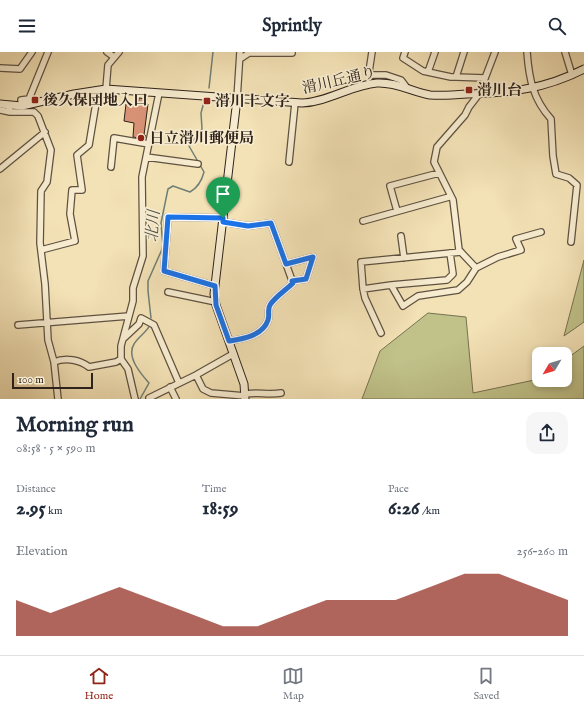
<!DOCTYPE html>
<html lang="en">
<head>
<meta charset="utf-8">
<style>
	body { margin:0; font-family:"IM FELL English","Noto Serif JP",serif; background:#f6f6f7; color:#1f2937; height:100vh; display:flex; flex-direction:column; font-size:15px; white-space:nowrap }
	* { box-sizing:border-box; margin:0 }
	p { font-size:13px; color:#747a83 }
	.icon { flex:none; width:22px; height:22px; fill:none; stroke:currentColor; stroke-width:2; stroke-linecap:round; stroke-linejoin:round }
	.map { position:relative; height:347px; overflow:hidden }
	.drawer { display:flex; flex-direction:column; background:#fff; flex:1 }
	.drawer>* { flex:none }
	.needle { width:26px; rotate:232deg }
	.fabs { position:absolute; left:532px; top:295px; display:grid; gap:8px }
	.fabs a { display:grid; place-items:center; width:40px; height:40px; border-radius:8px; background:#fff; box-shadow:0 2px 6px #0003; font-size:20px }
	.scale { position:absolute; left:12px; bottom:10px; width:81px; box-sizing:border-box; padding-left:4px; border:2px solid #2e221a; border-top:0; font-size:11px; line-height:14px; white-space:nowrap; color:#2e221a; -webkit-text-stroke:3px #f7ecd0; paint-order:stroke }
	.pin { position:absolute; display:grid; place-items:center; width:34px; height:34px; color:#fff; margin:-41px -17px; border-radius:50% 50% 50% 0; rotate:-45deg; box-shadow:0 0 4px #0007 }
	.pin .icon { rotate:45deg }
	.round { display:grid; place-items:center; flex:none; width:42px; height:42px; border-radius:12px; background:#f6f6f7 }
	.head { display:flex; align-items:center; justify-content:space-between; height:68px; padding:0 16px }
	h1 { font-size:22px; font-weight:700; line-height:30px }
	.figures { display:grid; grid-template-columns:repeat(3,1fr); gap:6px; height:68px; padding:4px 16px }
	.figures div { display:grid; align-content:center }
	.figures b { font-size:20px; font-weight:700 }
	.figures small { font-size:11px; font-weight:400 }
	.figures p { font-size:11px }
	.chart { height:112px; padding:8px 16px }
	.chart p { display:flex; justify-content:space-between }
	.chart svg { width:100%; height:72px; margin-top:4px; fill:#8f2418; opacity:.7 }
	header { display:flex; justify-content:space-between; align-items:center; height:52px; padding:0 16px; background:#fff; font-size:18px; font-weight:700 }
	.dock { display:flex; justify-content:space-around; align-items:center; height:56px; border-top:1px solid #e0e1e3; background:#fff; font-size:11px; color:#747a83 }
	.dock a { display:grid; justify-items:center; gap:2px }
	.dock .on { color:#8f2418 }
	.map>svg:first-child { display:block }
	.green { fill:#c0c28a; stroke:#777252 }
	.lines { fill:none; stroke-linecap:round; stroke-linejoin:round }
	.stream { stroke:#707f76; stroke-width:1.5 }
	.building { fill:#d79276; stroke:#2e221a }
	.street-casing { stroke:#5f5241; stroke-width:8 }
	.secondary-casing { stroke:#2e221a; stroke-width:9 }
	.street { stroke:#f7ecd0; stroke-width:5.5 }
	.secondary { stroke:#f7ecd0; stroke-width:7 }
	.route-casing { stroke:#fff; stroke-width:8 }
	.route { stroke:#1a73e8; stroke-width:5 }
	.poi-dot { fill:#8f2418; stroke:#f7ecd0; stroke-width:1.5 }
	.labels { text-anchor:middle; stroke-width:3.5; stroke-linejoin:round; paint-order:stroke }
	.street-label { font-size:15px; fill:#2e221a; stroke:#f7ecd0 }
	.poi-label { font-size:15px; font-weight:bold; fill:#2e221a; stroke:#f7ecd0; text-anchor:start }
	.water-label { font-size:16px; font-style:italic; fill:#4f5048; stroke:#f7ecd0 }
</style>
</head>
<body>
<header><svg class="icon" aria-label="menu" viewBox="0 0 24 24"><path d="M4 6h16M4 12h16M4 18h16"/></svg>Sprintly<svg class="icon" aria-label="search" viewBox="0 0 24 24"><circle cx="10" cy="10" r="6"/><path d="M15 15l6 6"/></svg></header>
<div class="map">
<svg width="584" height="347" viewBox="0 0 584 347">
	<rect width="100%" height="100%" fill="#f3e2b6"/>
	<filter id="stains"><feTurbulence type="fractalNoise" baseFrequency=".005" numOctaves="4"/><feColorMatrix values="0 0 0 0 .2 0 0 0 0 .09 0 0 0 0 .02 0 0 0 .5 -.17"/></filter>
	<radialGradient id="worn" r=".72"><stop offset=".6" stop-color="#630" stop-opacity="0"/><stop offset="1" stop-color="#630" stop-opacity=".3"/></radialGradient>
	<!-- green -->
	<path class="green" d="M584 208V270L564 284Z
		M428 261 466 265 473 341 539 327 565 328V308L584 294V347H362L380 299Z"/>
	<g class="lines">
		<!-- stream -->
		<path class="stream" d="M209 36 213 0
			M151 266 148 239V229L163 195 161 171 168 137 173 134 190 140C197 136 202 128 204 120L189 94 202 77 201 61 204 50
			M140 347 149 331C141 322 126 305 134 292 138 285 146 281 150 273"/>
	</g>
	<!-- building -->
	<path class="building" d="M139 46 147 47 146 52H148L144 83 146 84 145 87 133 85 134 71 124 69 126 52 138 53Z"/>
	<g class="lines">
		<!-- street casing -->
		<g class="street-casing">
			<path id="street" d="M107 0 114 5
				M372 0 369 20 371 23H386L401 28 407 36
				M405 0 403 6 423 19 451 25H456L464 0
				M495 0 479 42 469 55 465 63 437 95 434 110 453 148 459 198 476 216 498 205 521 198 516 187 541 180
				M527 0C529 27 533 47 551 67L553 104 556 122 569 126 577 133 571 190
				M565 0 572 23
				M240 7 249 1H292
				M0 16 20 17 32 0
				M428 20 435 0
				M456 25 485 26
				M106 37 108 13 119 0
				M237 47 240 0
				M9 54 10 60H34L38 64 51 98 47 130 41 139 40 191 45 232 48 288 54 310 58 347
				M22 54 21 48 29 47 48 0
				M0 58 10 60
				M146 105 198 112
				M289 110 295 51
				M111 115 114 86 149 92
				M0 117 45 80
				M397 159 390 134 439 121
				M363 169 449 145
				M223 170 248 174 271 171 293 231C286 238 275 245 270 253 267 258 270 263 268 268 263 284 242 287 229 289
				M401 184 404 206
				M41 198 75 189 70 162 72 138H82L77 103 89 93 96 51 93 39
				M461 200 361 210 363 237 391 233 403 254 418 244 458 238 467 230 476 216
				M286 212 313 205 306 227 292 229
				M391 233 447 228 453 222 450 201
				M215 234 164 219 168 165 223 166
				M363 237 365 246 381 281
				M168 240 216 250
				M18 273 129 264
				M123 287 139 272 141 266 154 273 179 331
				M54 310C66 305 80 308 89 315L116 310 121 307
				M196 323 203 337 211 341 245 344
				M170 335 176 347
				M246 342C258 340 269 343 281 341
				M149 346 196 323 233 302
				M135 347 128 317 121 307V294L133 249V236L143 204 142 125 159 41"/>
		</g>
		<!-- secondary casing -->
		<g class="secondary-casing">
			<path id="secondary" d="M237 47 214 242 216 253 244 332 245 347
				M0 52 22 54 74 42 106 37 302 51C328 50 351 33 377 31 396 30 413 40 430 43 442 44 455 43 467 42 510 41 545 37 584 17"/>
		</g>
		<!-- street -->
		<use href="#street" class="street"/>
		<!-- secondary -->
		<use href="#secondary" class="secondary"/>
	</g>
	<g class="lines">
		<!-- route casing -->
		<g class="route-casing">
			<path id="route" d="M168 165 223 166V170L248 174 271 171 286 212 313 205 306 227 292 229 293 231C286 238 275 245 270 253 267 258 270 263 268 268 263 284 242 287 229 289L216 253 215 234 164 219Z"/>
		</g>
		<!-- route -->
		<use href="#route" class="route"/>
	</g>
	<!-- markers -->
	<g class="poi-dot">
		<rect x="465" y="34" width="8" height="8" rx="2"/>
		<rect x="31" y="44" width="8" height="8" rx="2"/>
		<rect x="203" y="45" width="8" height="8" rx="2"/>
		<circle cx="141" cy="86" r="4"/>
	</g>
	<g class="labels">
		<!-- street labels -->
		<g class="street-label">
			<text transform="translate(339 28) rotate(-13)" y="5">滑川丘通り</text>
		</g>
		<!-- poi labels -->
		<g class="poi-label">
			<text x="477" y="43">滑川台</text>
			<text x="43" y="53">後久保団地入口</text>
			<text x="215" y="54">滑川十文字</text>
			<text x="149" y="91">日立滑川郵便局</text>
		</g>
		<!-- water labels -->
		<g class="water-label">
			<text transform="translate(152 174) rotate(-86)" y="6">北川</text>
		</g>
	</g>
	<rect width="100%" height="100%" filter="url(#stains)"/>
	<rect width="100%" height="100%" fill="url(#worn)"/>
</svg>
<div class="fabs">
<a><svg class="needle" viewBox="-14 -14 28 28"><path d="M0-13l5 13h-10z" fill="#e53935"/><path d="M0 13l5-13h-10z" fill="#747a83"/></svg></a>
</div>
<div class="scale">100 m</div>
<div class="pin" style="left:223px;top:166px;background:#1e9e55"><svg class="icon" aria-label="arrive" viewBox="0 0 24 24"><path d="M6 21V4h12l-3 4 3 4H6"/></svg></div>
</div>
<section class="drawer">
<div class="head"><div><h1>Morning run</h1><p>08:58 · 5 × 590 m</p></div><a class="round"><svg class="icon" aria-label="share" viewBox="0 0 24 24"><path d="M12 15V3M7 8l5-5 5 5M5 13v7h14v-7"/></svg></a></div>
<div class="figures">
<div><p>Distance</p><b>2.95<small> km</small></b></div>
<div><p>Time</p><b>18:59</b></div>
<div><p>Pace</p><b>6:26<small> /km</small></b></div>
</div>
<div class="chart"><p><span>Elevation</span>256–260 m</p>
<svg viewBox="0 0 160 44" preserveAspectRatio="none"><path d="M0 44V22L10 30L20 22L30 14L40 22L50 30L60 38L70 38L80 30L90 22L100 22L110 22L120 14L130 6L140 6L150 14L160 22V44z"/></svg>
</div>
</section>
<nav class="dock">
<a class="on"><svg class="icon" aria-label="home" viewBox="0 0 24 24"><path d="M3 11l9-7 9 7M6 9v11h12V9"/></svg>Home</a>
<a><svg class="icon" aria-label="map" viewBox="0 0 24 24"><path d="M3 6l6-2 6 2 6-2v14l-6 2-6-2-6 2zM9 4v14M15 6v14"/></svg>Map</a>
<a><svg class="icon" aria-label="saved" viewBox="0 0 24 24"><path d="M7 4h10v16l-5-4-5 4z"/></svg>Saved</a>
</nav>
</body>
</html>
